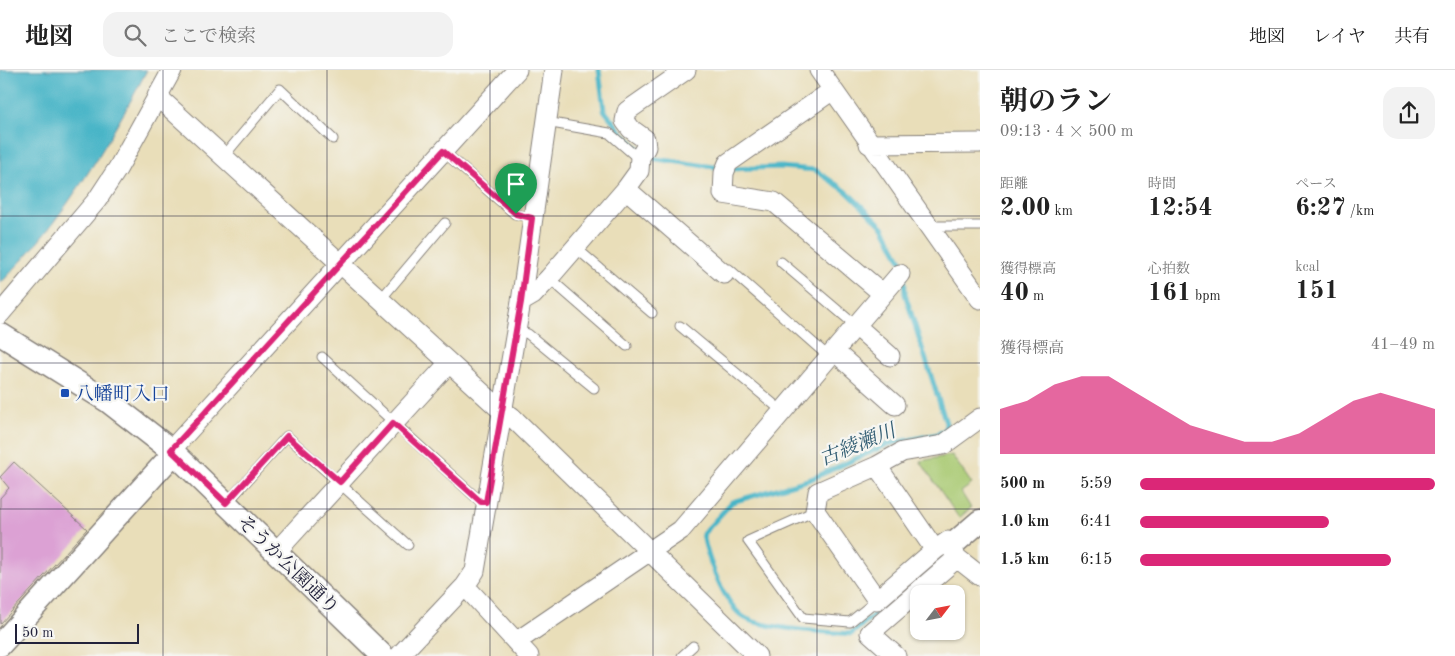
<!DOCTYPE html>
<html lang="ja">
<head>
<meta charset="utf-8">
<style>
	body { margin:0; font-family:"Old Standard TT","Noto Serif JP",serif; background:#f2f2f2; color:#222; height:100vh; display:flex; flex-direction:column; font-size:19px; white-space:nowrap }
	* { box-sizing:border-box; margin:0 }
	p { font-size:16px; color:#767676 }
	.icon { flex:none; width:28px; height:28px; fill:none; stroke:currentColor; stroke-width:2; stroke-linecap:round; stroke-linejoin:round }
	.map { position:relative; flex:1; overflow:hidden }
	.sheet { display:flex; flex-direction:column; background:#fff; width:475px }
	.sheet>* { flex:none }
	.needle { width:32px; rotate:58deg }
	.tools { position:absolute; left:910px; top:515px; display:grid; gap:10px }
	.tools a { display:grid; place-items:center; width:55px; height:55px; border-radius:10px; background:#fff; box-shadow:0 1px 4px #0004; font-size:25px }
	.scale { position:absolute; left:15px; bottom:12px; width:124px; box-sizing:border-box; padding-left:5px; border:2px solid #22223b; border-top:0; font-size:14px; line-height:18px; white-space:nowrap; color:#22223b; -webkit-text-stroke:4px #f6f6f2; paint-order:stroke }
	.pin { position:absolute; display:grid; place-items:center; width:42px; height:42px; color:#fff; margin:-51px -21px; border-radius:50% 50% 50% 0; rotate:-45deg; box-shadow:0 0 5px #0007 }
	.pin .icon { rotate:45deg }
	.round { display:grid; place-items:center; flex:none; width:52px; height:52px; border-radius:15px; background:#f2f2f2 }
	.summary { display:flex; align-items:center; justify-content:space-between; height:85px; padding:0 20px }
	h1 { font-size:28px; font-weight:700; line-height:38px }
	.metrics { display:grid; grid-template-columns:repeat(3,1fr); gap:8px; height:85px; padding:5px 20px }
	.metrics div { display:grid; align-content:center }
	.metrics b { font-size:25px; font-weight:700 }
	.metrics small { font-size:14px; font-weight:400 }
	.metrics p { font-size:14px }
	.chart { height:140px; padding:10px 20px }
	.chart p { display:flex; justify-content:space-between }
	.chart svg { width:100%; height:90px; margin-top:5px; fill:#db2777; opacity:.7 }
	ul { padding:0 20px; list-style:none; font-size:16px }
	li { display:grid; grid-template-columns:80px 60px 1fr; align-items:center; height:38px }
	li i { height:12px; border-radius:6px; background:#db2777 }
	header { display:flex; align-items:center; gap:30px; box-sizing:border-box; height:70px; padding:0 25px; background:#fff; border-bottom:1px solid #e0e0e0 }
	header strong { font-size:24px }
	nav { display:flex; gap:28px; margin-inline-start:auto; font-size:18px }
	.search { width:350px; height:45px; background:#f2f2f2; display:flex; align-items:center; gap:12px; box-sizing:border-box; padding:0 18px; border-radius:15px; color:#767676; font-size:19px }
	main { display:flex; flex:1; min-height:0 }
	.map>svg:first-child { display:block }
	.green { fill:#a8c971; stroke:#657656 }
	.water { fill:#4ab5c7; stroke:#366c81 }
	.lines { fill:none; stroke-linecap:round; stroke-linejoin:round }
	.stream { stroke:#4ab5c7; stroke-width:5 }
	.building { fill:#dca1d4 }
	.service-casing { stroke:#86807a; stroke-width:11 }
	.minor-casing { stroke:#86807a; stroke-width:21 }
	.tertiary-casing { stroke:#86807a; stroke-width:25 }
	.service { stroke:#fff; stroke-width:9 }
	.minor { stroke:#fff; stroke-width:19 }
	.tertiary { stroke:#fff; stroke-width:22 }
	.route-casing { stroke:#fff; stroke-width:10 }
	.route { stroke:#db2777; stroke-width:6 }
	.grid { fill:none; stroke:#22223b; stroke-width:1; stroke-opacity:0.55 }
	.transit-dot { fill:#1a4fb4; stroke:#f6f6f2; stroke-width:2 }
	.labels { text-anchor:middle; stroke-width:4.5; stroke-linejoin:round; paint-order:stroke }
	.transit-label { font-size:19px; fill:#164399; stroke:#f6f6f2; text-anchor:start }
	.street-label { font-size:19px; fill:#22223b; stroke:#f6f6f2 }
	.water-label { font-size:20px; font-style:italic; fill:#325d73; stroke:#f6f6f2 }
</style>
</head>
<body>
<header>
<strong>地図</strong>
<div class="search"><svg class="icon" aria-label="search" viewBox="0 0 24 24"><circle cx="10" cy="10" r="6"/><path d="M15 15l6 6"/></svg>ここで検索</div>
<nav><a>地図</a><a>レイヤ</a><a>共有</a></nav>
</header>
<main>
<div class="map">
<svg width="980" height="586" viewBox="0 0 980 586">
	<rect width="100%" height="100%" fill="#f6f6f2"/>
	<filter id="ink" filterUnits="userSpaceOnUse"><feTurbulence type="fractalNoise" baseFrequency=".02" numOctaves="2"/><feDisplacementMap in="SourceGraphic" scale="10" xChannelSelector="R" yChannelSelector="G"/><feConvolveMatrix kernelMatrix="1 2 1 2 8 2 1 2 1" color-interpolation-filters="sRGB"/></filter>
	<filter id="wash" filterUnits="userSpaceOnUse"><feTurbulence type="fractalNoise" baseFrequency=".0096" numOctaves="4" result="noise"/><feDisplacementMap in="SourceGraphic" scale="20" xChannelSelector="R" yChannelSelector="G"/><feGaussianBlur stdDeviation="1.12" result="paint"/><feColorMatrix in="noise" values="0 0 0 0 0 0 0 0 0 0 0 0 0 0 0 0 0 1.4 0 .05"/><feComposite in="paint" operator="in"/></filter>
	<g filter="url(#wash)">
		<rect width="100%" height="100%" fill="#e9deb9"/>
		<!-- green -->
		<path class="green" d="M952 385 972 414 961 422 971 438 959 448 920 391Z"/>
		<!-- water -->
		<path class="water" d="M0 0H147C115 62 79 123 34 177 23 190 11 202 0 214Z"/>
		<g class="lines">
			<!-- stream -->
			<path class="stream" d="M599 0 604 40 623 64 637 77 656 89 722 98
				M731 99 781 97 815 100 846 121 883 157 904 196 905 224 946 353 945 360 938 364 888 374 811 409 732 432 703 464C707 487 723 531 742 546 758 559 828 562 851 564L949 482"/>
		</g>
		<g id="blocks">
			<!-- building -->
			<path class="building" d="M14 392 87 459 0 554V428L9 418 0 407Z"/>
		</g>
	</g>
	<g filter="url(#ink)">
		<use href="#blocks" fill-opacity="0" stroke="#86807a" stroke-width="1"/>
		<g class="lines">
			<!-- service casing -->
			<g class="service-casing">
				<path id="service" d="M546 52 609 63 640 90
					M443 81 515 144 532 148
					M224 86 280 19 333 69
					M931 160 937 156H980
					M576 178 652 243
					M781 192 855 255
					M729 199 829 287
					M549 208 627 276
					M381 229 445 153
					M680 256 783 342
					M516 260 528 264 594 318
					M322 287 481 432H486
					M227 433 287 366 408 475
					M815 441 748 471 803 548 850 552 877 530
					M682 586 693 576"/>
			</g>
			<!-- minor casing -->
			<g class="minor-casing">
				<path id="minor" d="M819 0 980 229
					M833 20 728 93 724 103 723 124 774 132 882 223
					M157 26 502 341
					M869 74 980 73
					M626 119 724 204
					M521 232 533 225 549 208 626 119 639 101 640 87 646 77 645 69 631 59 625 51 627 41 686 0
					M0 244 97 130 118 98 172 0
					M855 255 890 286
					M834 281 895 335
					M502 344 511 346 757 586
					M171 380 517 0
					M877 396 935 480
					M276 482 449 293
					M957 488 980 506
					M465 516 529 586
					M516 572 681 460 900 204
					M399 586 465 516 475 501 521 232 554 0
					M896 586 870 563 957 488 948 471 935 480 877 530 815 441 818 422 877 396 902 382 943 375 980 348"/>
			</g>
			<!-- tertiary casing -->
			<g class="tertiary-casing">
				<path id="tertiary" d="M0 264 109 332 171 380 383 586
					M951 476 980 451
					M0 575 174 383"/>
			</g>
			<!-- service -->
			<use href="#service" class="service"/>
			<!-- minor -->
			<use href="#minor" class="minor"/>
			<!-- tertiary -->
			<use href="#tertiary" class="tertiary"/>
		</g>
	</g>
	<g class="lines" filter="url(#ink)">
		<!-- route casing -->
		<g class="route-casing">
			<path id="route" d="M443 81 516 144 532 148 521 232 486 432H481L393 353 340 412 287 366 226 433 171 380Z"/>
		</g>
		<!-- route -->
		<use href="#route" class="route"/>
	</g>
	<!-- grid -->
	<path class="grid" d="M163 0V586M327 0V586M490 0V586M653 0V586M817 0V586M0 146H980M0 293H980M0 439H980"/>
	<!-- markers -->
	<rect class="transit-dot" x="60" y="318" width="10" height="10" rx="2.5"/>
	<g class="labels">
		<!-- transit labels -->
		<g class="transit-label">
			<text x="75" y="330">八幡町入口</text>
		</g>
		<!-- street labels -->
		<g class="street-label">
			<text transform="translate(289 494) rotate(44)" y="7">そうか公園通り</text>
		</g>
		<!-- water labels -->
		<g class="water-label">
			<text transform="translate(857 374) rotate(-22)" y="7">古綾瀬川</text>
		</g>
	</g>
</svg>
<div class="tools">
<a><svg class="needle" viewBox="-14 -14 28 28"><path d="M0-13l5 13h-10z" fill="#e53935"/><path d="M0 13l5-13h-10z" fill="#767676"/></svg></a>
</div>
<div class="scale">50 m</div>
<div class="pin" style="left:516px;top:144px;background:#1e9e55"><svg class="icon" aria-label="arrive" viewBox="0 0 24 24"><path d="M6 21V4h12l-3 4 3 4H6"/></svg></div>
</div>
<section class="sheet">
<div class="summary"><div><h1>朝のラン</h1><p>09:13 · 4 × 500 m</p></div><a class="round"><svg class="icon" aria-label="share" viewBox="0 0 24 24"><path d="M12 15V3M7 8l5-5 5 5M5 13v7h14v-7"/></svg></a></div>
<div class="metrics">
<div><p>距離</p><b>2.00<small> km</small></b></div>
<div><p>時間</p><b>12:54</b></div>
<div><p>ペース</p><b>6:27<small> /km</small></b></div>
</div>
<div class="metrics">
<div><p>獲得標高</p><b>40<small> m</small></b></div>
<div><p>心拍数</p><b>161<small> bpm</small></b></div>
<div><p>kcal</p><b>151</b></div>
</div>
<div class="chart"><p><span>獲得標高</span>41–49 m</p>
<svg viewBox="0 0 160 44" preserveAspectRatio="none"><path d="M0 44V22L10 18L20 10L30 6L40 6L50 14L60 22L70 30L80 34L90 38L100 38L110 34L120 26L130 18L140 14L150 18L160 22V44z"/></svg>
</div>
<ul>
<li><b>500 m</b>5:59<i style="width:100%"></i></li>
<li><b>1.0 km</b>6:41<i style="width:64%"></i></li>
<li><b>1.5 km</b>6:15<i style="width:85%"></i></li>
</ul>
</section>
</main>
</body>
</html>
